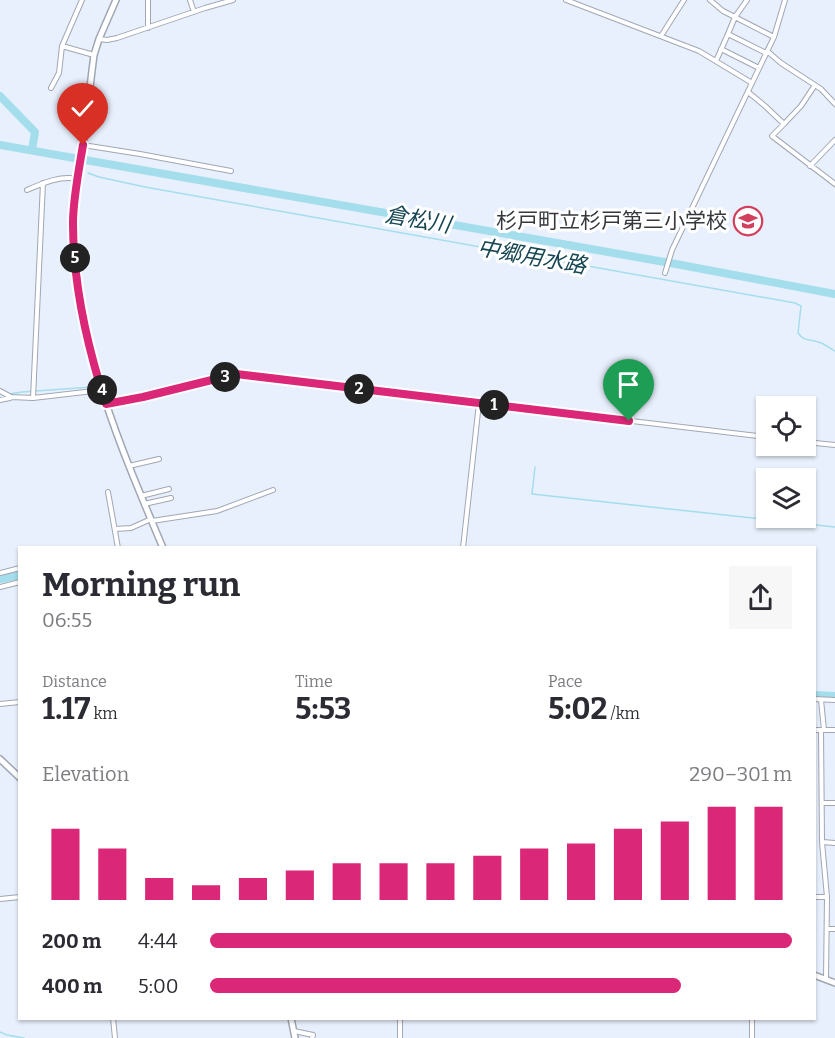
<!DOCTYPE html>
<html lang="en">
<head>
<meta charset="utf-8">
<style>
	body { margin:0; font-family:Bitter,"Noto Sans JP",serif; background:#f7f7f7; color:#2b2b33; height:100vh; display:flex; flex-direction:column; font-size:22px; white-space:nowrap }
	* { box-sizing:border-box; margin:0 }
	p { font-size:20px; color:#7c7c81 }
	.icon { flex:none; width:33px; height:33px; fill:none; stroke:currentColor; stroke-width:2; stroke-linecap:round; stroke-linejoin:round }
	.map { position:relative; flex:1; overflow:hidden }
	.side { position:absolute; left:18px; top:546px; width:798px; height:474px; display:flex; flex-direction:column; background:#fff; border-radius:0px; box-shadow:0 2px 4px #0004 }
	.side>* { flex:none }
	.buttons { position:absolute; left:756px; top:396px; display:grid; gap:12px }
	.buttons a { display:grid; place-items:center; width:60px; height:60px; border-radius:0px; background:#fff; box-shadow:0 2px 4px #0004; font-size:30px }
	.pin { position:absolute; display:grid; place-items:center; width:51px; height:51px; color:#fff; margin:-62px -26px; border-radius:50% 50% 50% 0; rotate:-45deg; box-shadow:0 0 6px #0007 }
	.pin .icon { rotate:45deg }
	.km { position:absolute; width:30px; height:30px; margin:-15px; border-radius:50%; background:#222; color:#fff; font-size:16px; line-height:30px; text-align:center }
	.round { display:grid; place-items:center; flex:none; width:63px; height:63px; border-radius:0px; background:#f7f7f7 }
	.headline { display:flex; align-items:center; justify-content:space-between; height:102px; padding:0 24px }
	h1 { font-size:33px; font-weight:700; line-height:45px }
	.metrics { display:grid; grid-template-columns:repeat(3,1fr); gap:9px; height:102px; padding:6px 24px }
	.metrics div { display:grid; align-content:center }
	.metrics b { font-size:30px; font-weight:700 }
	.metrics small { font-size:16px; font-weight:400 }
	.metrics p { font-size:16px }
	.chart { height:168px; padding:12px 24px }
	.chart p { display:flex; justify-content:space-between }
	.chart svg { width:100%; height:108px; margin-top:6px; stroke:#db2777; stroke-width:6 }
	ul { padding:0 24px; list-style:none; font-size:20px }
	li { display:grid; grid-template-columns:96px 72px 1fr; align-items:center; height:45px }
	li i { height:15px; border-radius:8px; background:#db2777 }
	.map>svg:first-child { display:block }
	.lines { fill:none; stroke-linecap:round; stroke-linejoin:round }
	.stream { stroke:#a4ddec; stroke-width:1.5 }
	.river { stroke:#a4ddec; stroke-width:8 }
	.street-casing { stroke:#a0a7b3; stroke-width:6 }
	.secondary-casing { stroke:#a0a7b3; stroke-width:8 }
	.street { stroke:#fff; stroke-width:4 }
	.secondary { stroke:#fff; stroke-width:5 }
	.route-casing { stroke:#fff; stroke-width:12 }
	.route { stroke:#db2777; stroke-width:8 }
	.labels { text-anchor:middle; stroke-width:6; stroke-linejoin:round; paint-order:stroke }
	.poi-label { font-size:21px; fill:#35383d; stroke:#fff; text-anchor:end }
	.water-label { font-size:22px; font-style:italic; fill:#164753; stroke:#fff }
</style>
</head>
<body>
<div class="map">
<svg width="835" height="1038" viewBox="0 0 835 1038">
	<rect width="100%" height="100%" fill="#e9f0fd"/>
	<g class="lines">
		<!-- stream -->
		<path class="stream" d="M74 166 76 158
			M88 173 99 177 145 187 795 303 801 306 798 333C804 342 812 339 821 343 826 345 831 349 835 351
			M9 394 22 392 92 387
			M535 467 532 494 835 527
			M0 1032 7 1035 24 1038"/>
		<!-- river -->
		<path class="river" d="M0 96 35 132 32 150
			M0 145 676 264 835 294
			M0 579 20 575
			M814 695 835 696"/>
		<!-- street casing -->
		<g class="street-casing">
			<path id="street" d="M190 0 194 12
				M566 0 699 51 752 83
				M710 0 723 11 774 37
				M747 0 735 17 728 34 766 53
				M148 28V0
				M661 36 684 0
				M99 39 107 40 117 38 205 8 233 0
				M62 46 94 55
				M721 49 759 68
				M767 51 781 63 821 89 835 104
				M716 61 728 34
				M51 88 59 73 62 46 82 0
				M748 92 765 106 784 124 772 136 835 184
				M784 124 801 106 815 85
				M83 145 140 154 231 171
				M810 166 835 140
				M27 190C43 183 61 175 78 179
				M665 273 672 250 774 37 785 0
				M0 391 11 397 33 398 102 390
				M33 398 43 183
				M0 400 10 398
				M107 404 143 397 236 374 766 437
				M806 442 835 445
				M129 466 159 459
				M108 492 118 548
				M141 496 169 489
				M144 504 171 498
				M152 521 217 511 273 490
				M115 529 131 528 151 519
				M463 548 479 403
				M0 573 20 568
				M0 587 20 582
				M814 699 835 700
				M821 700 824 730
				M0 704 20 702
				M814 730H835
				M821 730 822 842 827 897 826 979
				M822 803H835
				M822 842 835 843
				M814 897H827
				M0 899 20 897
				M827 929H835
				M113 1018 115 1038
				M400 1018V1038
				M752 1018V1038
				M294 1031 313 1035 312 1038"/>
		</g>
		<!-- secondary casing -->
		<g class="secondary-casing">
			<path id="secondary" d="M116 0 99 39 94 55C90 85 87 115 83 145 79 170 74 196 73 222 73 232 74 243 75 253 81 357 123 453 163 548
				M0 759 20 778
				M814 975 835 983
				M291 1018 295 1038"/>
		</g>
		<!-- street -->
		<use href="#street" class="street"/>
		<!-- secondary -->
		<use href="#secondary" class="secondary"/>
	</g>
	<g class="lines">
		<!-- route casing -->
		<g class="route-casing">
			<path id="route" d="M83 145C79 169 73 199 73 223 73 285 87 346 106 404L143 397 236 374 629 421"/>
		</g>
		<!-- route -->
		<use href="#route" class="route"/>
	</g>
	<!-- icons -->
	<defs>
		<g id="school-ring" transform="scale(1.5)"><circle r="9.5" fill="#fff" stroke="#d1415d" stroke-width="1.5"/><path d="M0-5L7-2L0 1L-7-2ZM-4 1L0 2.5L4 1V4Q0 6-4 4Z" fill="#d1415d"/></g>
	</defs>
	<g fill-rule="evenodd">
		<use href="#school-ring" x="748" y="221"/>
	</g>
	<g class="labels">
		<!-- poi labels -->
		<g class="poi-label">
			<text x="727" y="228">杉戸町立杉戸第三小学校</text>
		</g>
		<!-- water labels -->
		<g class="water-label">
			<text transform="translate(418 219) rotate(10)" y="8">倉松川</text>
			<text transform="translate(532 256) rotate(10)" y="8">中郷用水路</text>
		</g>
	</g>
</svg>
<div class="buttons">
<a><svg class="icon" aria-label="locate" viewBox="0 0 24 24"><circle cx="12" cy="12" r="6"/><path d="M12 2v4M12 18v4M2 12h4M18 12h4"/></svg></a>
<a><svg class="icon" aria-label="layers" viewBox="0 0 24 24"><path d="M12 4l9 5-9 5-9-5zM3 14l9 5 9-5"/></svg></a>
</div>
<div class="pin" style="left:629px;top:421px;background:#1e9e55"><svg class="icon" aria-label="arrive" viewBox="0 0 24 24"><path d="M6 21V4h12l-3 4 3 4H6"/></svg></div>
<div class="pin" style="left:83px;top:145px;background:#d93025"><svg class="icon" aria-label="check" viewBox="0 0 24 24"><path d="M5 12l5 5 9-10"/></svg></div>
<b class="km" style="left:494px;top:405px">1</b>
<b class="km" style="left:359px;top:389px">2</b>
<b class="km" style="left:225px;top:377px">3</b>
<b class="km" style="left:102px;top:390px">4</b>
<b class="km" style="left:75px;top:258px">5</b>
<section class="side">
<div class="headline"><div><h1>Morning run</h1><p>06:55</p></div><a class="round"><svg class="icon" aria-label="share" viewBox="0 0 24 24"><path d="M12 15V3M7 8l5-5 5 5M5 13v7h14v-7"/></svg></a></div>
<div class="metrics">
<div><p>Distance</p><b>1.17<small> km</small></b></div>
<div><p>Time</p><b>5:53</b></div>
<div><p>Pace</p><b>5:02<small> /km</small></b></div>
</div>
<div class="chart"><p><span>Elevation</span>290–301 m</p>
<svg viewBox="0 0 160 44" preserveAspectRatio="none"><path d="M5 44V15M15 44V23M25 44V35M35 44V38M45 44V35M55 44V32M65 44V29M75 44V29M85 44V29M95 44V26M105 44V23M115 44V21M125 44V15M135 44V12M145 44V6M155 44V6"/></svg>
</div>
<ul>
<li><b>200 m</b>4:44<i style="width:100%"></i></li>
<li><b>400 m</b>5:00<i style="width:81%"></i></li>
</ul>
</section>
</div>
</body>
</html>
